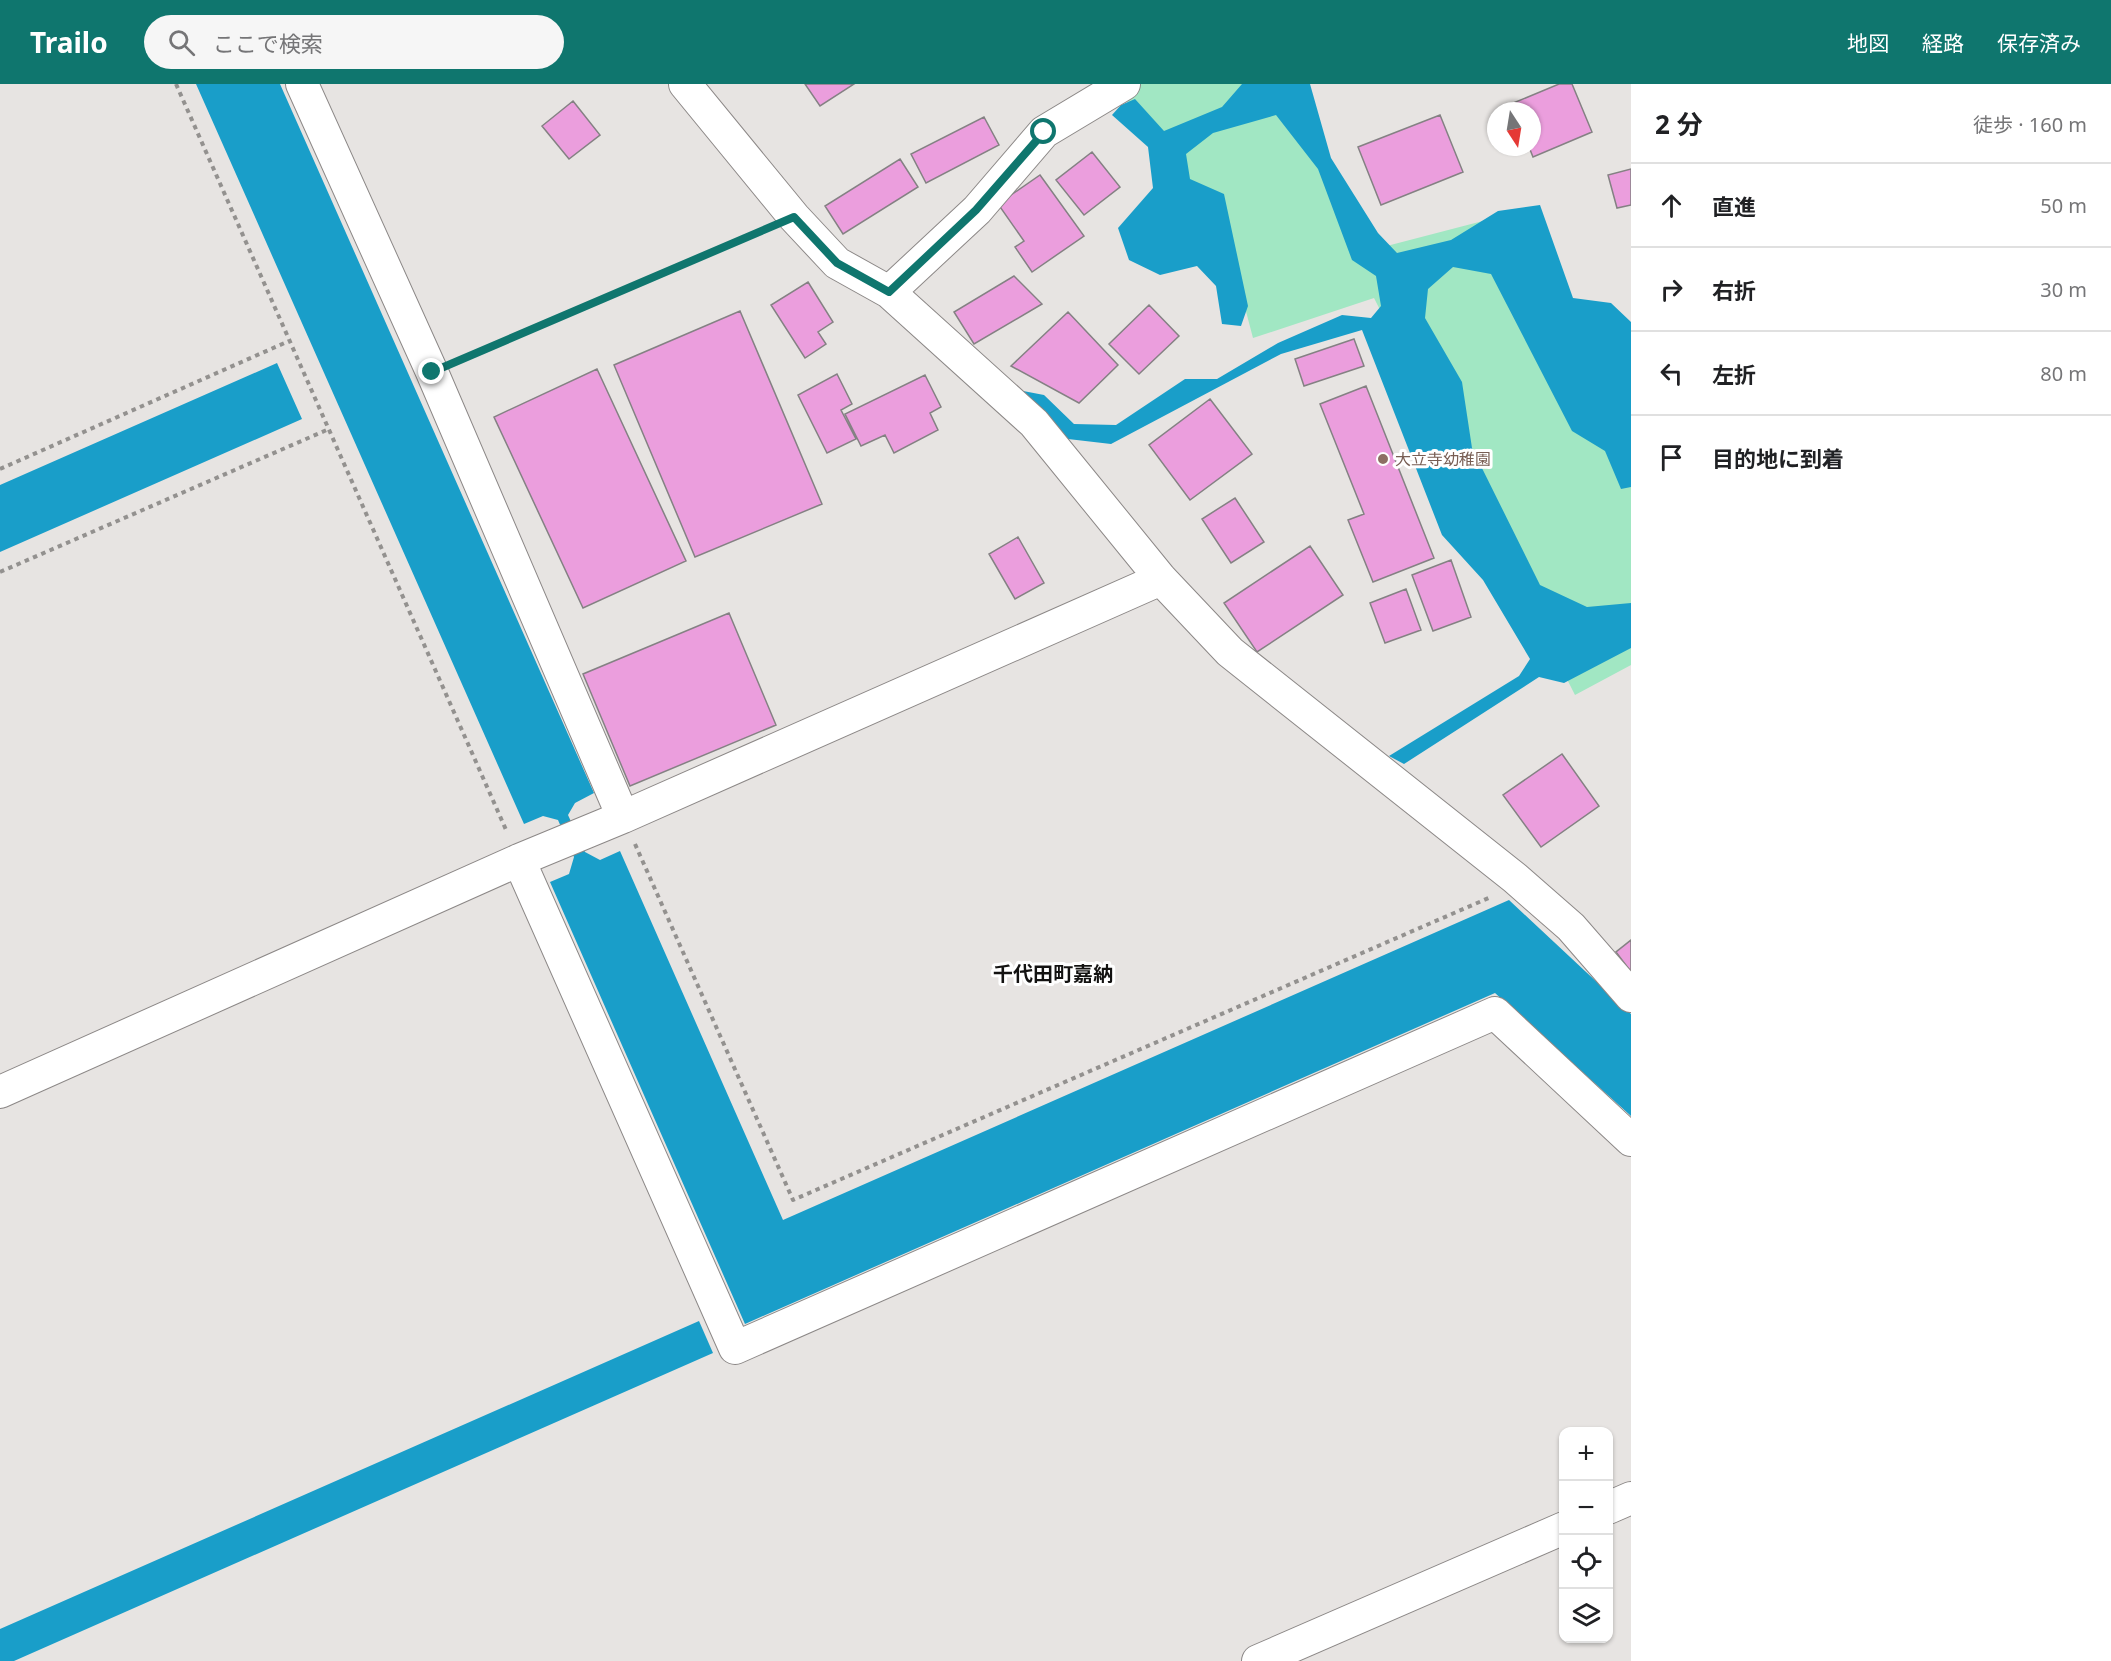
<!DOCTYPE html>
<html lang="ja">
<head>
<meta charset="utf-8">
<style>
  :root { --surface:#fff; --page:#f6f6f6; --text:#202124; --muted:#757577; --line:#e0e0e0; --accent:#0f766e }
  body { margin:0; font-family:"Noto Sans","Noto Sans JP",sans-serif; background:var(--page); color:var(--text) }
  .controls { position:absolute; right:18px; bottom:18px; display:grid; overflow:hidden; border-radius:12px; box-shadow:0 2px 4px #0004 }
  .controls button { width:54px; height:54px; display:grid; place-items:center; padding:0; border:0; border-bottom:2px solid var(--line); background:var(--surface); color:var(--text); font:30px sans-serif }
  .compass { position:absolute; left:1487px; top:18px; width:54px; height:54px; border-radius:50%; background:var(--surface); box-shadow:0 2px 4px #0004; rotate:168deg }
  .stop { position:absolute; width:18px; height:18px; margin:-14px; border:4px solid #0f766e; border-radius:50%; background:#fff }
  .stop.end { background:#0f766e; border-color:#fff; box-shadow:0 2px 6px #0008 }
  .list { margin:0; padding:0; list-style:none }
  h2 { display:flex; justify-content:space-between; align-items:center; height:78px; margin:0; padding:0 24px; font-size:26px }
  h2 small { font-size:20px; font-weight:400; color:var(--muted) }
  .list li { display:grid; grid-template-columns:39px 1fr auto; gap:18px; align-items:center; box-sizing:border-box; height:84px; padding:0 24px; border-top:2px solid var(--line) }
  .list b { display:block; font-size:22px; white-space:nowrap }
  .list em { font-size:20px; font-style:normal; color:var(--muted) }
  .icon { flex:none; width:33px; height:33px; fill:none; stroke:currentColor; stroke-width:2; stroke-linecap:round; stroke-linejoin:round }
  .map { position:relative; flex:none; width:1631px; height:1577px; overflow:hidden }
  header { display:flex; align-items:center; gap:36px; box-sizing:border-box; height:84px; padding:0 30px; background:var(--accent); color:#fff }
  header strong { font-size:28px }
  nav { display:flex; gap:33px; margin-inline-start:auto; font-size:21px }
  .search { width:420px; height:54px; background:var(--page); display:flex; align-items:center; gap:15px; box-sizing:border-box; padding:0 21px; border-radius:33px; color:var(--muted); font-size:22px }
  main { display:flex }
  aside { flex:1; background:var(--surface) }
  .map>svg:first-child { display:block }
  .green { fill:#a1e7c3 }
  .water { fill:#199ec9 }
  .building { fill:#eb9edd; stroke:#848183; stroke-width:1.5 }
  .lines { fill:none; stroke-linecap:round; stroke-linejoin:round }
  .minor-casing { stroke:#8c8887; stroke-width:34 }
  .path { stroke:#93918f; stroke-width:4; stroke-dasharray:4.5 4.5; stroke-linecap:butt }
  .minor { stroke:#fff; stroke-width:32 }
  .route { stroke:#0f766e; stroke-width:8 }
  .education-dot { fill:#8d6e63; stroke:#fff; stroke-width:2 }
  .labels { text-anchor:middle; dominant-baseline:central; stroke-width:6; stroke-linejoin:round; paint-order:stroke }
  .education-label { font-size:16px; fill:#785e54; stroke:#fff; text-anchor:start }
  .quarter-label { font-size:20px; font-weight:bold; fill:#131211; stroke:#fff }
</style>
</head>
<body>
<header>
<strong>Trailo</strong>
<div class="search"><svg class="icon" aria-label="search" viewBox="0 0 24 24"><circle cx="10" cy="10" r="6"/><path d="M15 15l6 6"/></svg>ここで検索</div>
<nav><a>地図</a><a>経路</a><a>保存済み</a></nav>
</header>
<main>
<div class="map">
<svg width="1631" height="1577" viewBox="0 0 1631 1577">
  <rect width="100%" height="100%" fill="#e7e4e2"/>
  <!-- green -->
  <path class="green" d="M1119 0H1292L1356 170 1537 123 1631 374V581L1575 611 1374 214 1253 254 1217 117 1171 107Z"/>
  <!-- water -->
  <path class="water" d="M196 0H280L594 709 575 719 568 731 585 768 600 776 620 767 783 1136 1509 816 1631 930V1032L1495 909 745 1240 550 798 569 790 574 773 558 736 543 732 524 740Z
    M1242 0H1310L1331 74 1378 149 1397 169 1451 156 1498 127 1540 121 1573 214 1611 219 1631 238V403L1621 405 1605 367 1572 347 1491 190 1453 183 1428 205 1425 234 1462 298 1472 364 1540 501 1587 523 1631 519V564L1564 599 1539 593 1404 680 1389 672 1519 592 1530 575 1483 496 1442 451 1362 246 1281 270 1111 360 1068 355 1018 306 1044 311 1074 340 1116 341 1185 295H1217L1278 259 1342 231 1371 234 1381 222 1376 192 1352 176 1318 85 1276 31 1213 49 1186 70 1190 95 1224 110 1248 222 1241 242 1222 240 1216 202 1197 182 1160 191 1129 176 1118 144 1153 104 1148 63 1112 31 1121 21 1135 15 1164 47 1222 23Z
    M277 279 302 335 0 468V401Z
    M699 1237 713 1269 14 1577H0V1545Z"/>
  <!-- building -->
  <path class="building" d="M805 0H854L820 22Z
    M1559 0H1572L1592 48 1533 73 1529 63H1532V27H1514L1511 20Z
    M573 17 600 51 569 75 542 42Z
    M1440 31 1463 88 1381 121 1358 63Z
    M984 33 999 61 926 99 911 70Z
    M1092 68 1120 103 1084 131 1056 96Z
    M900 75 918 103 843 150 825 122Z
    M1631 85V121L1617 124 1608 91Z
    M1040 91 1084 152 1032 188 1015 163 1024 157 998 120Z
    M1014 192 1042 220 974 260 954 228Z
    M808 198 833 238 818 248 826 260 805 274 771 221Z
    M1149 221 1179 252 1139 290 1109 260Z
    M740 227 822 420 695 473 614 281Z
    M1068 228 1118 281 1079 319 1011 282Z
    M1354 255 1364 282 1304 302 1295 275Z
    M597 285 686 477 583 524 494 333Z
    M837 290 852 320 841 326 856 355 827 369 798 311Z
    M925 291 941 323 930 329 938 346 894 369 885 351 861 362 845 330Z
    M1366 302 1434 474 1373 498 1348 436 1364 430 1320 320Z
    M1210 315 1252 370 1190 416 1149 361Z
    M1235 414 1264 458 1231 479 1202 435Z
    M1018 453 1044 499 1015 515 989 470Z
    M1310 462 1343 511 1257 568 1224 519Z
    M1451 476 1471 533 1433 547 1412 491Z
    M1406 505 1421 546 1385 559 1370 519Z
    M729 529 776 641 630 702 583 590Z
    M1562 670 1599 722 1541 763 1503 711Z
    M1631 856V888L1616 868Z"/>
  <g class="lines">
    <defs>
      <path id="minor" d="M302 0 432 288 623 733
        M685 0 794 133 837 179 889 208 1034 339 1161 495 1230 568 1515 794 1571 843 1631 912
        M889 208 977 126 1044 48 1124 0
        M519 776 735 1264 1495 929 1631 1056
        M0 1008 519 776 623 733 1161 495
        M1608 1424 1631 1414
        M1258 1577 1564 1444"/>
    </defs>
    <!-- minor casing -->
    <use href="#minor" class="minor-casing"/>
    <!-- path -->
    <path class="path" d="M176 0 507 748
      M461 276 765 145
      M0 385 289 257
      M0 488 329 345
      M635 760 793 1116 1491 813"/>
    <!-- minor -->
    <use href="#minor" class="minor"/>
  </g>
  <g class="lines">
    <!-- route -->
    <path class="route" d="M432 288 794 133 837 179 889 208 976 126 1044 48"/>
  </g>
  <!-- markers -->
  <circle class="education-dot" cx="1383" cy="375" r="6"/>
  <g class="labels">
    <!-- education labels -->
    <g class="education-label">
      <text x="1395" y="375">大立寺幼稚園</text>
    </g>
    <!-- quarter labels -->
    <g class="quarter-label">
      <text x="1053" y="889">千代田町嘉納</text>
    </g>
  </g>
</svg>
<div class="controls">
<button>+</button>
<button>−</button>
<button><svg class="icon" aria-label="locate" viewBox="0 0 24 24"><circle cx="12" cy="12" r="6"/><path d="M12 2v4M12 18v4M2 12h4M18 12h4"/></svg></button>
<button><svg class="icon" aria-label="layers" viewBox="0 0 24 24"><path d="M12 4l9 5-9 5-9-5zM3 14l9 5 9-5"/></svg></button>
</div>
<svg class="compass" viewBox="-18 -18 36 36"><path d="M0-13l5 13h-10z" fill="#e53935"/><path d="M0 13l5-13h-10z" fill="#757577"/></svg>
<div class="stop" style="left:1044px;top:48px"></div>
<div class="stop end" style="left:432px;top:288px"></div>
</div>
<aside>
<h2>2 分<small>徒歩 · 160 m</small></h2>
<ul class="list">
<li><svg class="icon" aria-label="ahead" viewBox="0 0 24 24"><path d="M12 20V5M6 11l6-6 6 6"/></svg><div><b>直進</b></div><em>50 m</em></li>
<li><svg class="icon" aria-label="right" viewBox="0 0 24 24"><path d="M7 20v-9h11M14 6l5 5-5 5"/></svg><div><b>右折</b></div><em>30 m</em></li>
<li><svg class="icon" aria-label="left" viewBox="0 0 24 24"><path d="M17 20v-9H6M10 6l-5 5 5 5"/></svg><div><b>左折</b></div><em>80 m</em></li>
<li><svg class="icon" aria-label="arrive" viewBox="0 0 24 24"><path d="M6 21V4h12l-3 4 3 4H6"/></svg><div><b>目的地に到着</b></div></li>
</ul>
</aside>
</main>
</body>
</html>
